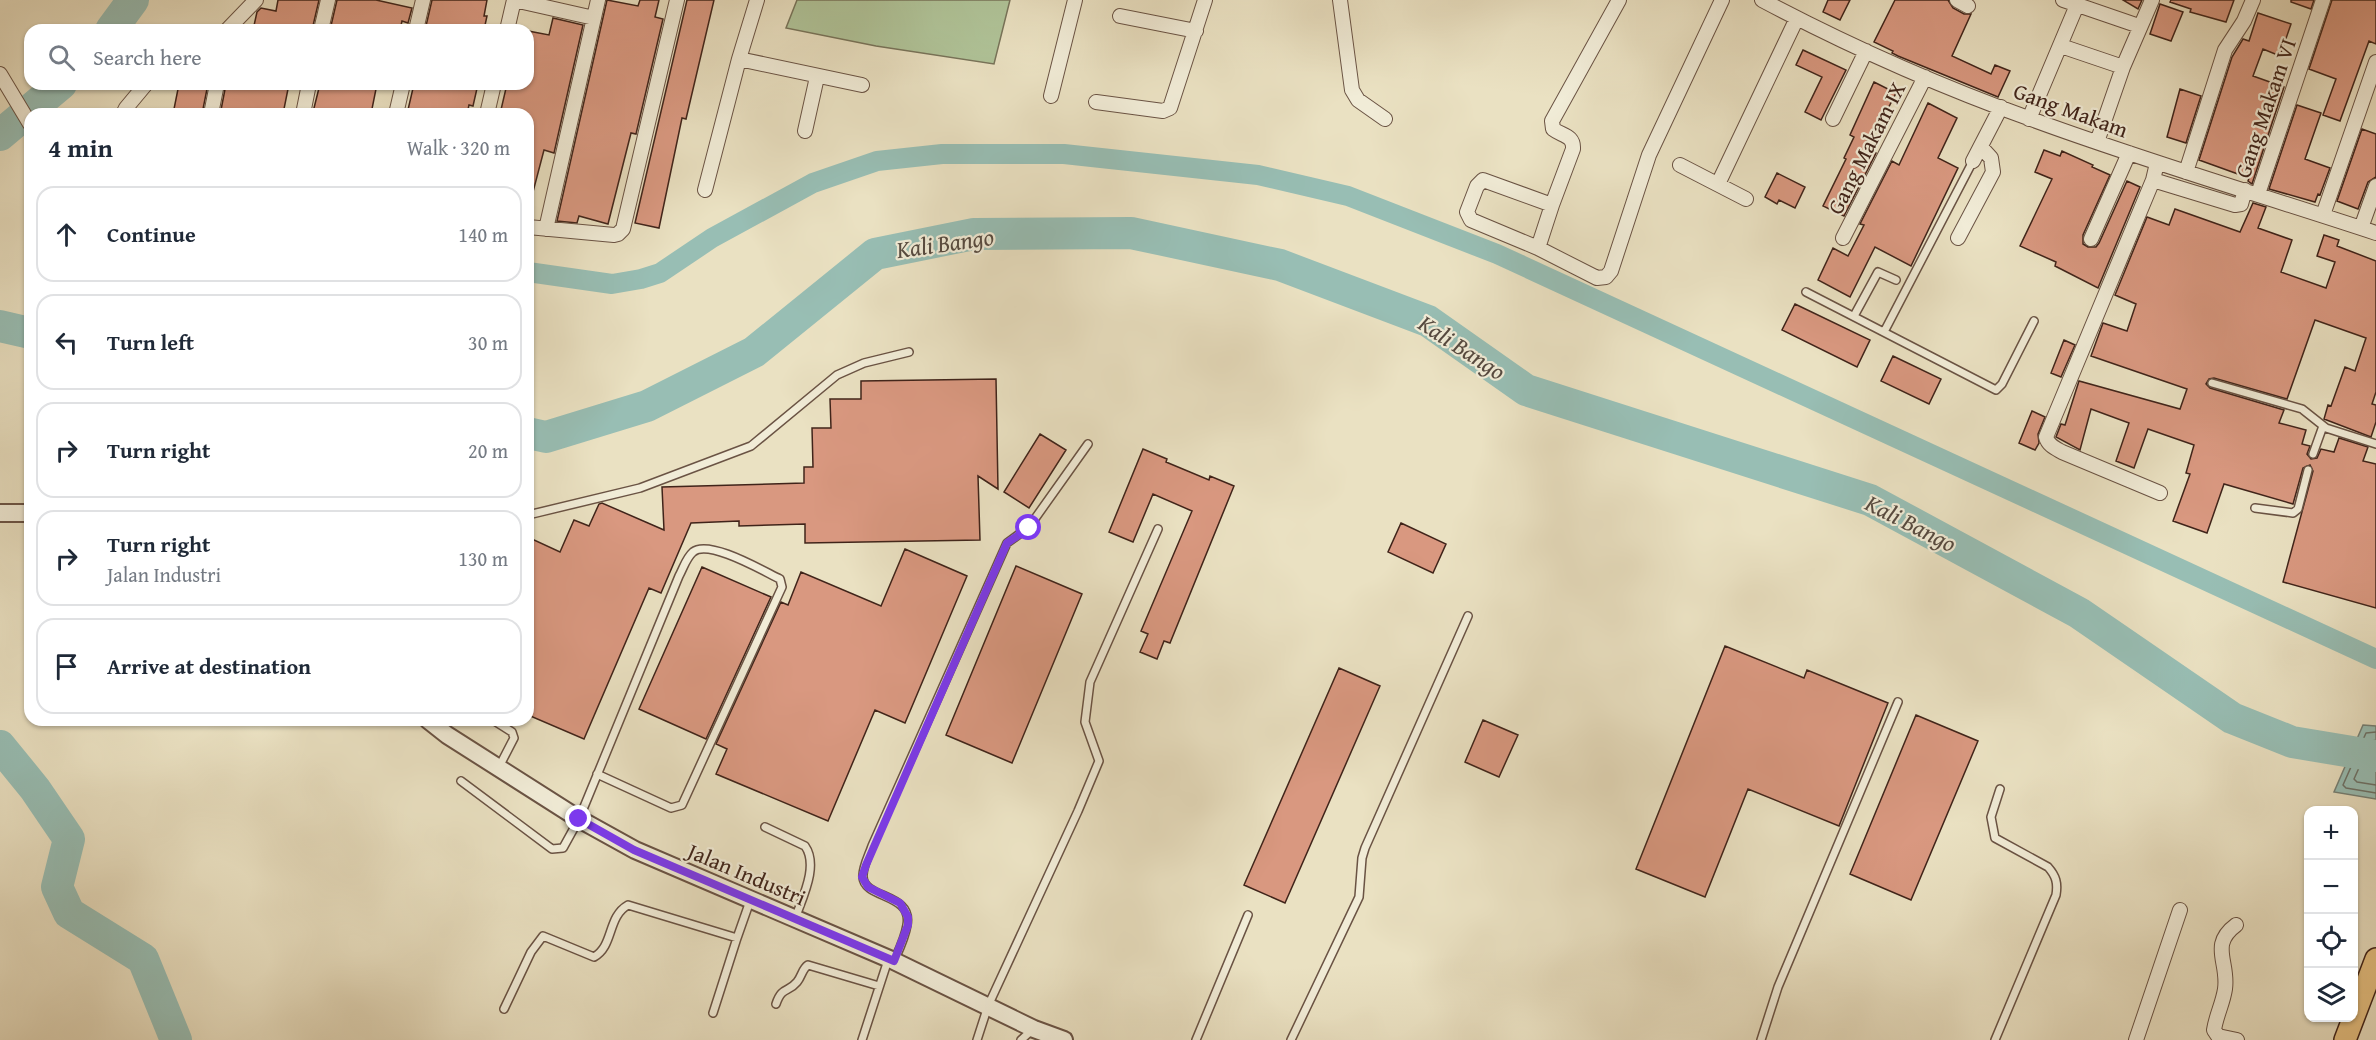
<!DOCTYPE html>
<html lang="en">
<head>
<meta charset="utf-8">
<style>
  :root { --surface:#fff; --page:#f6f6f7; --text:#1f2937; --muted:#747a83; --line:#e0e1e3 }
  body { margin:0; font-family:"Gentium Book Plus",serif; background:var(--page); color:var(--text) }
  .controls { position:absolute; right:18px; bottom:18px; display:grid; overflow:hidden; border-radius:12px; box-shadow:0 2px 4px #0004 }
  .controls button { width:54px; height:54px; display:grid; place-items:center; padding:0; border:0; border-bottom:2px solid var(--line); background:var(--surface); color:var(--text); font:30px sans-serif }
  .stop { position:absolute; width:18px; height:18px; margin:-14px; border:4px solid #7c3aed; border-radius:50%; background:#fff }
  .stop.end { background:#7c3aed; border-color:#fff; box-shadow:0 2px 6px #0008 }
  .list { margin:0; padding:0; list-style:none }
  h2 { display:flex; justify-content:space-between; align-items:center; height:78px; margin:0; padding:0 24px; font-size:26px }
  h2 small { font-size:20px; font-weight:400; color:var(--muted) }
  .list li { display:grid; grid-template-columns:39px 1fr auto; gap:18px; align-items:center; box-sizing:border-box; height:96px; margin:0 12px 12px; padding:0 12px; border:2px solid var(--line); border-radius:18px }
  .list b { display:block; font-size:22px; white-space:nowrap }
  .list p { margin:0; font-size:20px; white-space:nowrap; color:var(--muted) }
  .list em { font-size:20px; font-style:normal; color:var(--muted) }
  .icon { flex:none; width:33px; height:33px; fill:none; stroke:currentColor; stroke-width:2; stroke-linecap:round; stroke-linejoin:round }
  .map { position:relative; flex:none; width:2376px; height:1040px; overflow:hidden }
  .search { position:absolute; background:var(--surface); box-shadow:0 2px 4px #0004; left:24px; top:24px; width:510px; height:66px; display:flex; align-items:center; gap:15px; box-sizing:border-box; padding:0 21px; border-radius:18px; color:var(--muted); font-size:22px }
  .panel { position:absolute; background:var(--surface); box-shadow:0 2px 4px #0004; left:24px; top:108px; width:510px; height:618px; border-radius:18px }
  .map>svg:first-child { display:block }
  .green { fill:#b0c499; stroke:#78745a; stroke-width:1.5 }
  .water { fill:#98beb4; stroke:#758076; stroke-width:1.5 }
  .lines { fill:none; stroke-linecap:round; stroke-linejoin:round }
  .shore { stroke:#6c7167; stroke-width:1.5 }
  .canal { stroke:#98beb4; stroke-width:20 }
  .river { stroke:#98beb4; stroke-width:32 }
  .building { fill:#d99880; stroke:#40241a; stroke-width:1.5 }
  .service-casing { stroke:#6a5344; stroke-width:10 }
  .minor-casing { stroke:#6a5344; stroke-width:16 }
  .tertiary-casing { stroke:#6a5344; stroke-width:20 }
  .primary-casing { stroke:#40241a; stroke-width:24 }
  .service { stroke:#f1ecd7; stroke-width:7 }
  .minor { stroke:#f1ecd7; stroke-width:14 }
  .tertiary { stroke:#f1ecd7; stroke-width:16 }
  .primary { stroke:#e5c081; stroke-width:21 }
  .route { stroke:#7c3aed; stroke-width:8 }
  .labels { text-anchor:middle; dominant-baseline:central; stroke-width:4.5; stroke-linejoin:round; paint-order:stroke }
  .street-label { font-size:22px; fill:#40241a; stroke:#f1ecd7 }
  .water-label { font-size:24px; font-style:italic; fill:#564a40; stroke:#f1ecd7 }
</style>
</head>
<body>
<div class="map">
<svg width="2376" height="1040" viewBox="0 0 2376 1040">
  <rect width="100%" height="100%" fill="#eae1c2"/>
  <filter id="stains"><feTurbulence type="fractalNoise" baseFrequency=".00333" numOctaves="4"/><feColorMatrix values="0 0 0 0 .2 0 0 0 0 .09 0 0 0 0 .02 0 0 0 .5 -.17"/></filter>
  <radialGradient id="worn" r=".72"><stop offset=".6" stop-color="#630" stop-opacity="0"/><stop offset="1" stop-color="#630" stop-opacity=".3"/></radialGradient>
  <!-- green -->
  <path class="green" d="M797 0H1010L994 64 876 46 786 28Z"/>
  <!-- water -->
  <path class="water" d="M2363 725 2376 726V799L2334 792Z"/>
  <g class="lines">
    <!-- shore -->
    <path class="shore" d="M2376 732 2366 733 2343 785 2346 788 2376 793
      M2376 740 2371 741 2354 779 2357 782 2376 785"/>
    <!-- canal -->
    <path class="canal" d="M528 272 612 284 641 279 660 273 712 238 813 183 877 161 942 154H1064L1258 175 1348 196 1497 254 2376 659"/>
    <!-- river -->
    <path class="river" d="M111 30 133 0
      M0 135 61 84
      M0 326 30 333
      M528 433 546 437 647 406 754 352 875 254 974 234 1131 233 1280 265 1428 321 1526 390 1870 500 2079 613 2232 718 2292 742 2376 756
      M0 746 35 789 69 839 57 887 69 913 143 959 176 1040"/>
  </g>
  <!-- building -->
  <path class="building" d="M278 0H319L312 30H253L257 12 261 8 276 11Z
    M337 0H376L412 8 408 23 402 21 400 30H330Z
    M432 0H487L484 16H487L484 30H428L429 27 426 26Z
    M607 0 638 6 640 0H659L655 17 663 19 636 134 631 133 608 224 579 216 577 223 557 221Z
    M687 0H714L686 119 682 118 659 228 635 223Z
    M1828 0H1850L1840 20 1823 12Z
    M1895 0H1948L1953 8 1964 14H1971L1952 56 1991 74 1995 65 2010 71 1998 97 1898 56 1892 53 1893 51 1874 42Z
    M2123 0H2142L2138 9Z
    M2171 0H2234L2226 22 2190 12 2191 9 2170 2Z
    M2291 0H2314L2311 9 2291 2Z
    M2332 0H2376V44L2369 41 2340 121 2323 115 2336 79 2309 69Z
    M2160 4 2183 12 2171 41 2150 34Z
    M2258 13 2291 24 2280 56 2263 49 2253 76 2284 87 2252 184 2248 181 2249 178 2199 160 2232 57 2243 39 2249 41Z
    M553 18 583 25 554 153 544 150 533 192 528 191V114H500L507 84H528V31L549 35Z
    M1803 50 1846 70 1821 120 1805 112 1822 77 1796 65Z
    M1874 82 1896 93 1880 124 1877 122 1864 147 1876 153 1844 216 1823 206 1846 159 1844 158 1854 137 1850 135Z
    M179 84H208L202 114H173Z
    M226 84H289L283 114H239L221 110Z
    M320 84H377L371 114H323L313 112Z
    M414 84H478L473 106 469 105 467 114H407Z
    M2180 89 2201 96 2186 143 2167 137Z
    M1928 103 1957 118 1938 158 1958 168 1911 266 1875 247 1850 297 1818 280 1833 248 1848 256 1864 225 1860 224 1892 161 1899 165Z
    M2297 105 2321 113 2305 159 2330 168 2320 195 2318 194 2315 202 2269 189Z
    M2362 129 2376 134V177L2368 182 2358 209 2337 201Z
    M2044 150 2060 156 2062 151 2093 165 2092 167 2110 175 2083 235V244L2088 247H2096L2099 243 2127 181 2140 187 2098 288 2055 266 2056 262 2020 246 2052 179 2035 172Z
    M1777 173 1805 187 1795 208 1779 200 1777 204 1765 197Z
    M2253 203 2266 207 2258 228 2292 240 2281 272 2326 288 2335 262 2317 256 2324 235 2339 240 2337 246 2376 261V392L2372 404 2376 405V422L2371 437 2324 419 2328 405 2331 406 2345 367 2355 371 2366 338 2315 320 2287 399 2214 378 2209 379 2206 384 2210 388 2284 410 2279 423 2306 430 2302 444 2310 446 2307 454 2311 459 2317 458 2321 449 2334 452 2339 438 2368 447 2363 461 2376 464V608L2283 582 2313 471 2310 465 2303 468 2293 504 2224 484 2207 533 2173 521 2190 474 2186 473 2194 445 2148 429 2134 468 2116 461 2129 423 2091 409 2080 450 2056 437 2061 424 2065 425 2079 381 2180 409 2187 389 2091 356 2103 323 2127 331 2136 304 2115 295 2147 217 2169 225 2175 209 2240 232Z
    M1795 304 1870 340 1857 367 1782 330Z
    M2064 340 2075 345 2061 377 2051 373Z
    M1893 356 1941 379 1929 404 1881 381Z
    M996 379 998 489 978 476 980 540 805 543V524L739 526V521L691 523 661 593 649 588 584 739 528 715V549L532 539 560 552 574 520 589 526 599 504 602 503 664 530 662 487 804 483V467H813L812 428H831L830 399H861V381Z
    M2032 411 2045 417 2038 434 2039 443 2035 450 2019 443Z
    M1040 434 1066 450 1029 508 1004 492Z
    M1143 449 1167 459 1166 462 1209 480 1210 476 1234 486 1170 643 1164 641 1157 659 1140 652 1148 634 1141 631 1192 511 1153 494 1133 542 1109 532Z
    M1401 523 1446 544 1433 573 1388 552Z
    M905 549 967 576 905 723 875 710 828 821 716 774 727 749 716 744 781 602 788 605 801 572 881 606Z
    M1016 566 1082 594 1012 763 946 735Z
    M702 567 771 597 706 739 639 709Z
    M1725 646 1804 678 1807 670 1888 703 1839 826 1748 789 1705 897 1636 869Z
    M1339 668 1380 686 1285 903 1244 885Z
    M1916 715 1978 741 1911 900 1850 874Z
    M1483 720 1518 735 1499 777 1465 762Z"/>
  <g class="lines">
    <defs>
      <path id="service" d="M1806 292 1996 390 2002 384 2034 321
        M1854 316 1878 272 1896 280
        M1884 332 1973 161
        M2212 383 2302 409 2326 428 2376 444
        M2313 454 2323 426
        M2255 508 2293 513 2298 509 2308 470
        M528 515 640 488 751 446 837 375 864 363 909 352
        M493 720 512 732 514 738 499 767
        M461 781 552 849 563 848 579 819 679 576C683 569 686 558 693 552 709 539 763 571 780 579L782 587 682 805 671 808 597 774
        M765 827 805 846C819 866 802 898 795 919
        M894 961C899 950 905 938 907 925 913 893 864 899 863 877 862 868 869 855 872 846L1007 543 1029 527 1088 444
        M776 1004C782 986 788 993 797 982 802 976 802 969 808 965L879 986
        M504 1009 531 952 543 936 594 957C614 946 607 917 628 905L737 938 750 901
        M713 1013 737 938
        M862 1040 888 960
        M977 1040 988 1006 1078 811 1099 761 1085 722 1090 682 1158 529
        M1021 1040 1032 1030
        M1196 1040 1248 915
        M1291 1040 1359 897 1362 858 1365 848 1468 616
        M1761 1040 1778 987 1898 702
        M1995 1040 2056 895C2058 883 2056 876 2048 867L1995 838 1991 817 2000 789"/>
      <path id="minor" d="M514 0 594 18
        M1340 0 1352 90 1358 100 1385 119
        M1762 0C1849 46 1939 86 2031 119 2145 161 2261 195 2376 233
        M1957 0 1968 6
        M2063 0 2139 26
        M1120 16 1196 31
        M227 30 256 0
        M321 30 328 0
        M416 30 423 0
        M507 30 514 0
        M2061 46 2123 67
        M739 59 862 85
        M0 74 30 124
        M1051 96 1075 0
        M1096 102 1163 111 1170 108 1205 0
        M123 114 126 108 146 84
        M211 114 217 84
        M303 114 309 84
        M396 114 403 84
        M487 114 494 84
        M1833 119 1866 51
        M2029 119 2077 5
        M805 131 817 77
        M2097 142 2123 67 2152 0
        M1973 161 2001 107
        M2157 163 2153 180 2046 437C2048 445 2055 448 2062 452L2160 493
        M1680 165 1746 199
        M2186 172 2225 50 2244 21 2253 0
        M2153 180 2235 205 2241 204 2245 190
        M1718 184 1797 18
        M705 190 739 59 757 0
        M2258 194 2323 0
        M1552 205 1538 248 1597 278 1606 277 1611 271 1649 155 1722 0
        M2323 215 2376 62
        M528 227 614 235 618 234 623 229 677 0
        M2361 228 2376 186
        M546 229 598 0
        M1843 238 1925 77
        M1958 238 1993 172 1991 158 1981 147
        M2091 239 2129 153
        M1538 248 1471 220 1467 212 1477 186 1483 180 1552 205 1573 149C1574 135 1562 136 1553 129L1552 121 1619 0
        M2236 925C2209 945 2229 962 2225 989 2223 1003 2216 1016 2214 1030L2218 1036 2237 1040
        M2136 1040 2180 910"/>
      <path id="tertiary" d="M0 513H30
        M428 720 447 735 579 819 635 850 894 961 1034 1029 1064 1040"/>
      <path id="primary" d="M2345 1040 2376 959"/>
    </defs>
    <!-- service casing -->
    <use href="#service" class="service-casing"/>
    <!-- minor casing -->
    <use href="#minor" class="minor-casing"/>
    <!-- tertiary casing -->
    <use href="#tertiary" class="tertiary-casing"/>
    <!-- primary casing -->
    <use href="#primary" class="primary-casing"/>
    <!-- service -->
    <use href="#service" class="service"/>
    <!-- minor -->
    <use href="#minor" class="minor"/>
    <!-- tertiary -->
    <use href="#tertiary" class="tertiary"/>
    <!-- primary -->
    <use href="#primary" class="primary"/>
  </g>
  <g class="lines">
    <!-- route -->
    <path class="route" d="M579 819 634 850 894 961 908 925V917L900 903 868 887 862 877 866 865 1007 543 1029 528"/>
  </g>
  <g class="labels">
    <!-- street labels -->
    <g class="street-label">
      <text transform="translate(2265 108) rotate(-71)">Gang Makam VI</text>
      <text transform="translate(2071 110) rotate(20)">Gang Makam</text>
      <text transform="translate(1866 148) rotate(-63)">Gang Makam IX</text>
      <text transform="translate(747 874) rotate(23)">Jalan Industri</text>
    </g>
    <!-- water labels -->
    <g class="water-label">
      <text transform="translate(945 243) rotate(-8)">Kali Bango</text>
      <text transform="translate(1462 347) rotate(33)">Kali Bango</text>
      <text transform="translate(1911 523) rotate(27)">Kali Bango</text>
    </g>
  </g>
  <rect width="100%" height="100%" filter="url(#stains)"/>
  <rect width="100%" height="100%" fill="url(#worn)"/>
</svg>
<div class="controls">
<button>+</button>
<button>−</button>
<button><svg class="icon" aria-label="locate" viewBox="0 0 24 24"><circle cx="12" cy="12" r="6"/><path d="M12 2v4M12 18v4M2 12h4M18 12h4"/></svg></button>
<button><svg class="icon" aria-label="layers" viewBox="0 0 24 24"><path d="M12 4l9 5-9 5-9-5zM3 14l9 5 9-5"/></svg></button>
</div>
<div class="stop" style="left:1029px;top:528px"></div>
<div class="stop end" style="left:579px;top:819px"></div>
<div class="search"><svg class="icon" aria-label="search" viewBox="0 0 24 24"><circle cx="10" cy="10" r="6"/><path d="M15 15l6 6"/></svg>Search here</div>
<section class="panel">
<h2>4 min<small>Walk · 320 m</small></h2>
<ul class="list">
<li><svg class="icon" aria-label="ahead" viewBox="0 0 24 24"><path d="M12 20V5M6 11l6-6 6 6"/></svg><div><b>Continue</b></div><em>140 m</em></li>
<li><svg class="icon" aria-label="left" viewBox="0 0 24 24"><path d="M17 20v-9H6M10 6l-5 5 5 5"/></svg><div><b>Turn left</b></div><em>30 m</em></li>
<li><svg class="icon" aria-label="right" viewBox="0 0 24 24"><path d="M7 20v-9h11M14 6l5 5-5 5"/></svg><div><b>Turn right</b></div><em>20 m</em></li>
<li><svg class="icon" aria-label="right" viewBox="0 0 24 24"><path d="M7 20v-9h11M14 6l5 5-5 5"/></svg><div><b>Turn right</b><p>Jalan Industri</p></div><em>130 m</em></li>
<li><svg class="icon" aria-label="arrive" viewBox="0 0 24 24"><path d="M6 21V4h12l-3 4 3 4H6"/></svg><div><b>Arrive at destination</b></div></li>
</ul>
</section>
</div>
</body>
</html>
